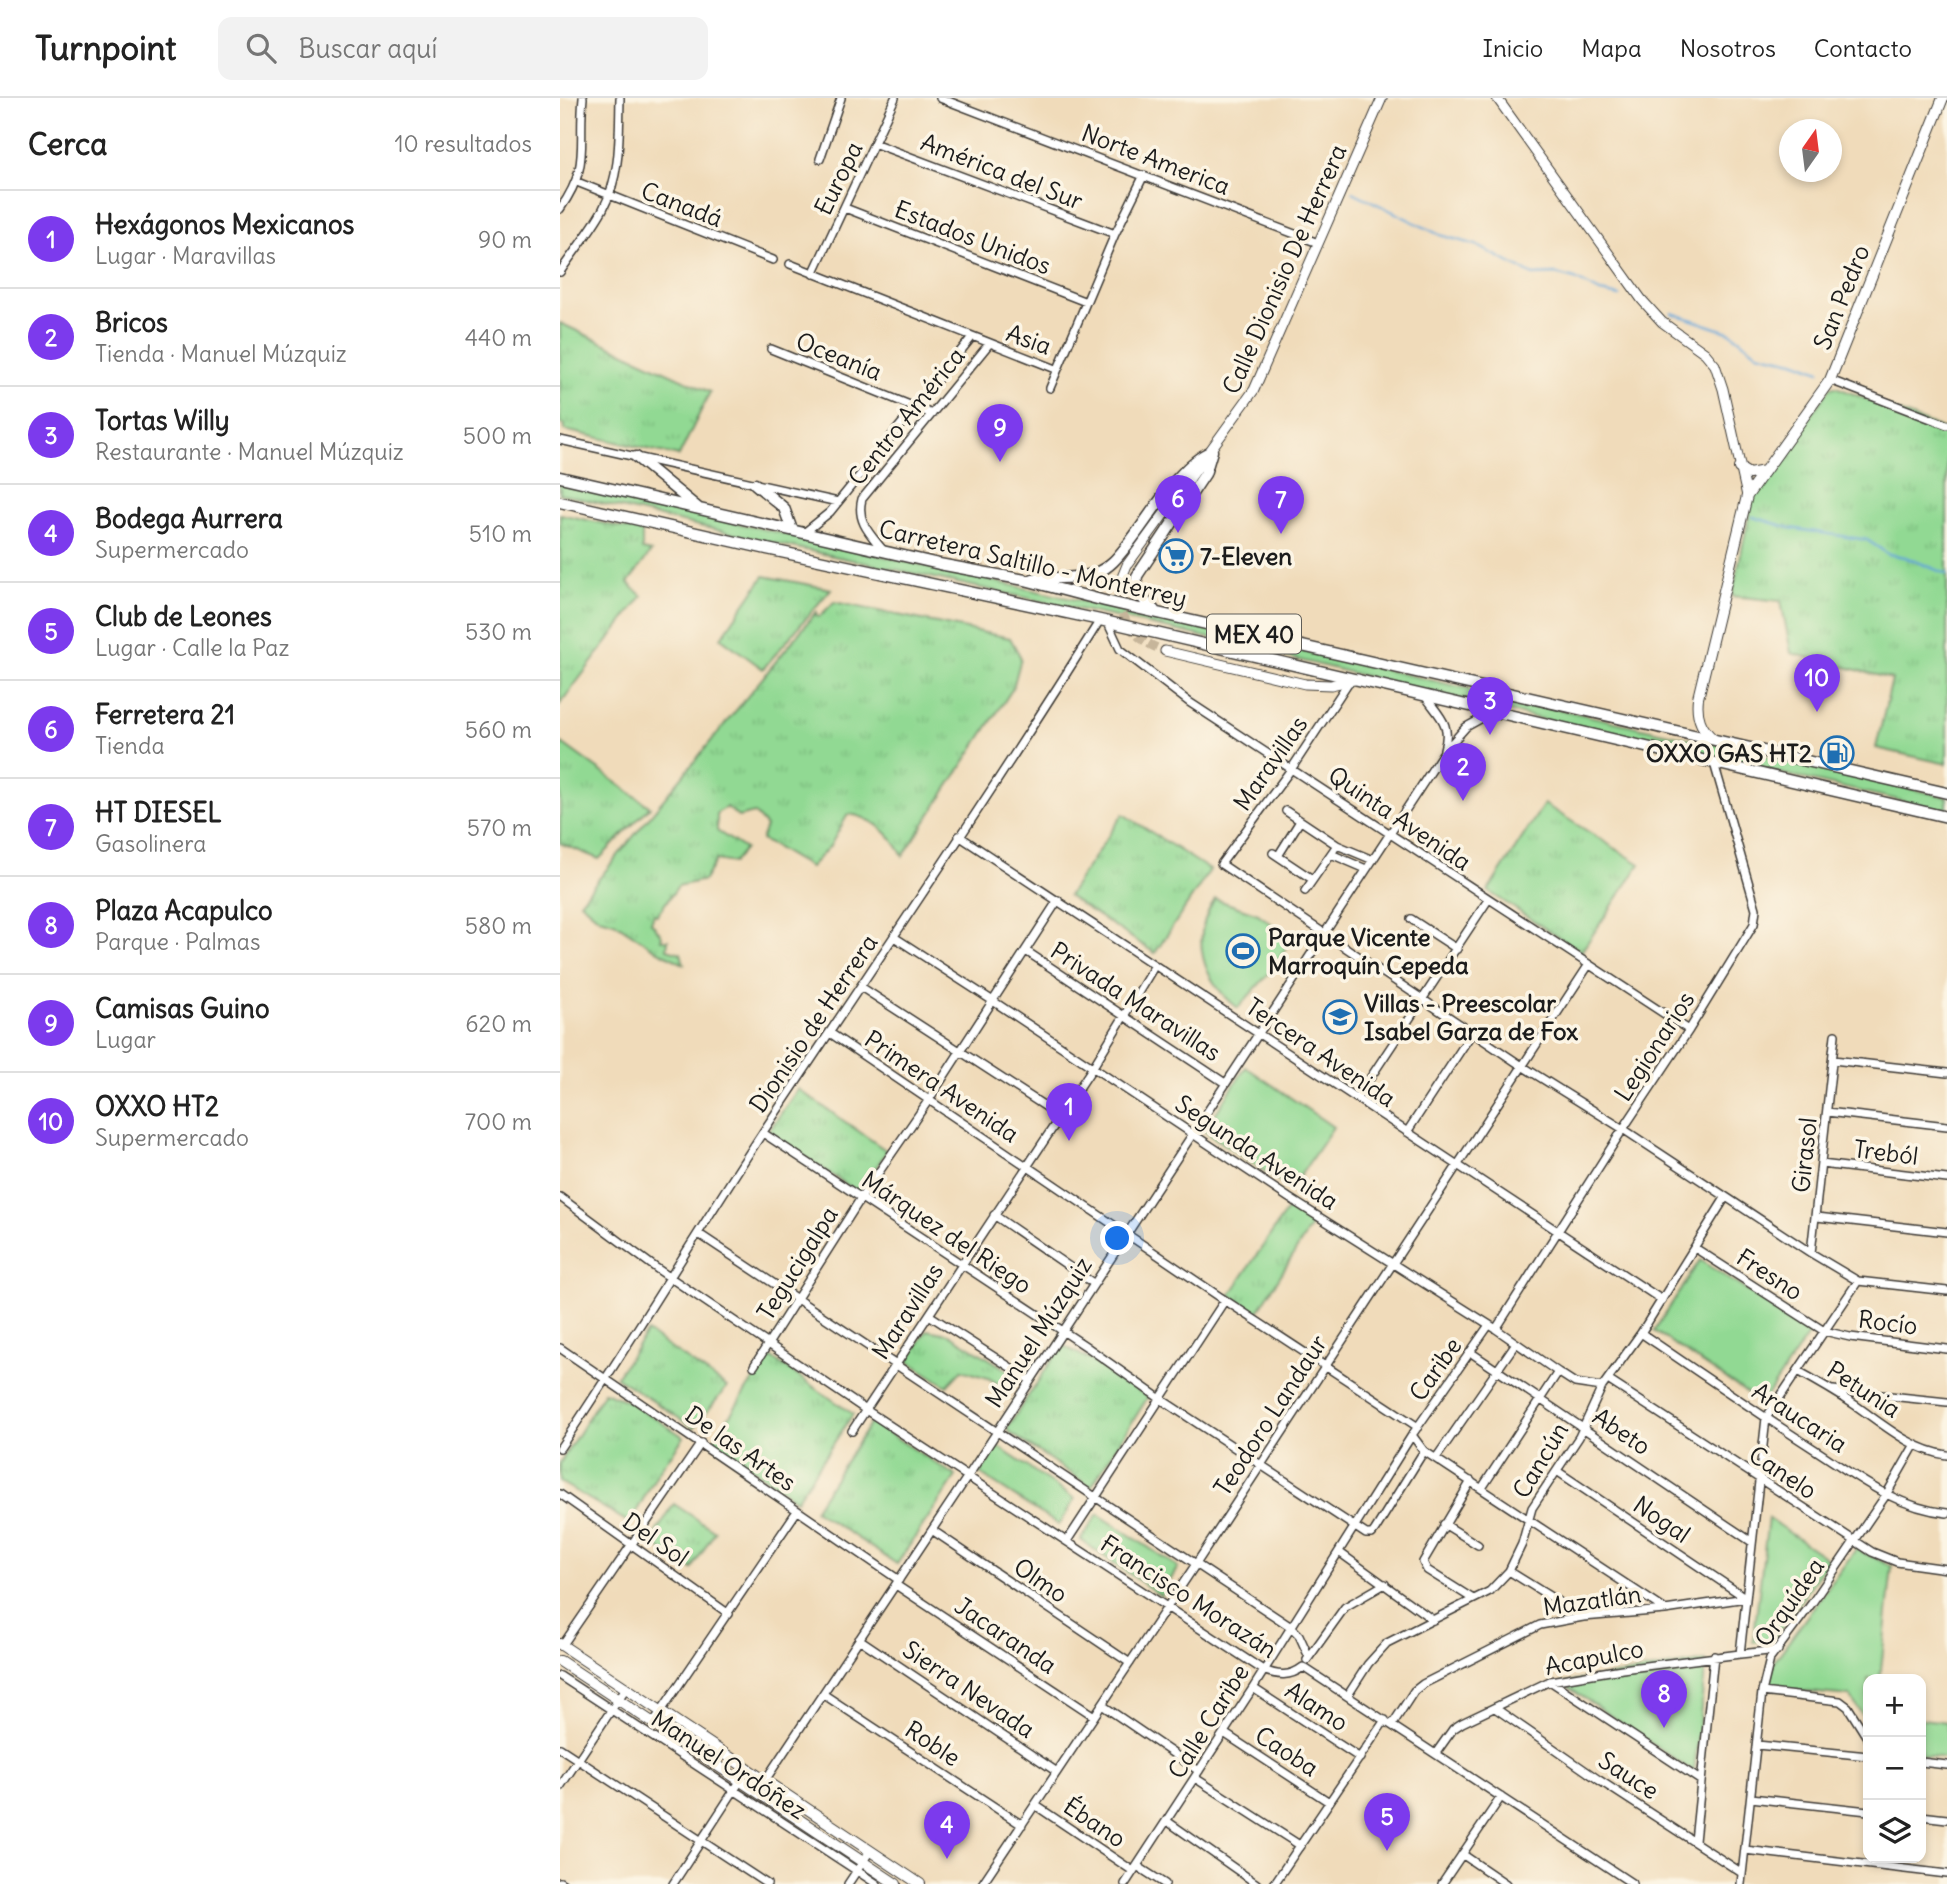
<!DOCTYPE html>
<html lang="es">
<head>
<meta charset="utf-8">
<style>
  :root { --surface:#fff; --page:#f2f2f2; --text:#222; --muted:#767676; --line:#e0e0e0; --accent:#7c3aed }
  body { margin:0; font-family:Delius,sans-serif; background:var(--page); color:var(--text) }
  .controls { position:absolute; right:21px; bottom:21px; display:grid; overflow:hidden; border-radius:14px; box-shadow:0 4px 10px #0003 }
  .controls button { width:63px; height:63px; display:grid; place-items:center; padding:0; border:0; border-bottom:2px solid var(--line); background:var(--surface); color:var(--text); font:35px sans-serif }
  .compass { position:absolute; left:1219px; top:21px; width:63px; height:63px; border-radius:50%; background:var(--surface); box-shadow:0 4px 10px #0003; rotate:14deg }
  .you { position:absolute; left:558px; top:1141px; width:24px; height:24px; margin:-18px; border:5px solid #fff; border-radius:50%; background:#1a73e8; box-shadow:0 0 0 10px #1a73e833 }
  .badge { display:grid; place-items:center; width:46px; height:46px; border-radius:50%; background:var(--accent); color:#fff; font-size:23px; font-weight:700 }
  .pin { position:absolute; translate:-50% -58px; filter:drop-shadow(0 2px 4px #0008) }
  .pin::after { content:''; position:absolute; top:37px; width:24px; height:21px; background:inherit; clip-path:polygon(0 0,100% 0,50% 100%) }
  .list { margin:0; padding:0; list-style:none }
  h2 { display:flex; justify-content:space-between; align-items:center; height:91px; margin:0; padding:0 28px; font-size:30px }
  h2 small { font-size:23px; font-weight:400; color:var(--muted) }
  .list li { display:grid; grid-template-columns:46px 1fr auto; gap:21px; align-items:center; box-sizing:border-box; height:98px; padding:0 28px; border-top:2px solid var(--line) }
  .list b { display:block; font-size:26px; white-space:nowrap }
  .list p { margin:0; font-size:23px; white-space:nowrap; color:var(--muted) }
  .list em { font-size:23px; font-style:normal; color:var(--muted) }
  .icon { flex:none; width:38px; height:38px; fill:none; stroke:currentColor; stroke-width:2; stroke-linecap:round; stroke-linejoin:round }
  .map { position:relative; flex:none; width:1387px; height:1786px; overflow:hidden }
  header { display:flex; align-items:center; gap:42px; box-sizing:border-box; height:98px; padding:0 35px; background:var(--surface); border-bottom:2px solid var(--line) }
  header strong { font-size:33px }
  nav { display:flex; gap:38px; margin-inline-start:auto; font-size:24px }
  .search { width:490px; height:63px; background:var(--page); display:flex; align-items:center; gap:18px; box-sizing:border-box; padding:0 24px; border-radius:14px; color:var(--muted); font-size:26px }
  main { display:flex }
  aside { flex:1; background:var(--surface) }
  .map>svg:first-child { display:block }
  .grass { fill:url(#grass-tufts); stroke:#567a58; stroke-width:2 }
  .park { fill:#91d993; stroke:#567a58; stroke-width:2 }
  .lines { fill:none; stroke-linecap:round; stroke-linejoin:round }
  .stream { stroke:#62a4d6; stroke-width:2.5 }
  .tertiary-tunnel { stroke:#c6b59a; stroke-width:9; stroke-dasharray:9 4.5; stroke-linecap:butt }
  .minor-casing { stroke:#3c3934; stroke-width:10 }
  .tertiary-casing { stroke:#3c3934; stroke-width:11 }
  .secondary-casing { stroke:#3c3934; stroke-width:12 }
  .primary-casing { stroke:#3c3934; stroke-width:13 }
  .minor { stroke:#fff; stroke-width:7 }
  .tertiary { stroke:#fff; stroke-width:9 }
  .secondary { stroke:#fff; stroke-width:10 }
  .primary { stroke:#fff; stroke-width:10 }
  .labels { text-anchor:middle; dominant-baseline:central; stroke-width:7; stroke-linejoin:round; paint-order:stroke }
  .shield { fill:#fcf5e5; stroke:#5f5d58; stroke-width:2 }
  .shield-label { font-size:23px; font-weight:bold; fill:#1c1c1c }
  .street-label { font-size:24px; fill:#1c1c1c; stroke:#fcf5e5 }
  .poi-label { font-size:24px; font-weight:bold; fill:#1c1c1c; stroke:#fcf5e5; text-anchor:start }
</style>
</head>
<body>
<header>
<strong>Turnpoint</strong>
<div class="search"><svg class="icon" aria-label="search" viewBox="0 0 24 24"><circle cx="10" cy="10" r="6"/><path d="M15 15l6 6"/></svg>Buscar aquí</div>
<nav><a>Inicio</a><a>Mapa</a><a>Nosotros</a><a>Contacto</a></nav>
</header>
<main>
<aside>
<h2>Cerca<small>10 resultados</small></h2>
<ul class="list">
<li><span class="badge">1</span><div><b>Hexágonos Mexicanos</b><p>Lugar · Maravillas</p></div><em>90 m</em></li>
<li><span class="badge">2</span><div><b>Bricos</b><p>Tienda · Manuel Múzquiz</p></div><em>440 m</em></li>
<li><span class="badge">3</span><div><b>Tortas Willy</b><p>Restaurante · Manuel Múzquiz</p></div><em>500 m</em></li>
<li><span class="badge">4</span><div><b>Bodega Aurrera</b><p>Supermercado</p></div><em>510 m</em></li>
<li><span class="badge">5</span><div><b>Club de Leones</b><p>Lugar · Calle la Paz</p></div><em>530 m</em></li>
<li><span class="badge">6</span><div><b>Ferretera 21</b><p>Tienda</p></div><em>560 m</em></li>
<li><span class="badge">7</span><div><b>HT DIESEL</b><p>Gasolinera</p></div><em>570 m</em></li>
<li><span class="badge">8</span><div><b>Plaza Acapulco</b><p>Parque · Palmas</p></div><em>580 m</em></li>
<li><span class="badge">9</span><div><b>Camisas Guino</b><p>Lugar</p></div><em>620 m</em></li>
<li><span class="badge">10</span><div><b>OXXO HT2</b><p>Supermercado</p></div><em>700 m</em></li>
</ul>
</aside>
<div class="map">
<svg width="1387" height="1786" viewBox="0 0 1387 1786">
  <defs>
    <pattern id="grass-tufts" width="24" height="20" patternUnits="userSpaceOnUse" patternTransform="scale(1.75)"><rect width="24" height="20" fill="#91d993"/><path d="M3 7l-1-3M5 7V3M7 7l1-3M15 17l-1-3M17 17v-4M19 17l1-3" fill="none" stroke="#7cba7e"/></pattern>
  </defs>
  <rect width="100%" height="100%" fill="#fcf5e5"/>
  <filter id="ink" filterUnits="userSpaceOnUse"><feTurbulence type="fractalNoise" baseFrequency=".0143" numOctaves="2"/><feDisplacementMap in="SourceGraphic" scale="14" xChannelSelector="R" yChannelSelector="G"/><feConvolveMatrix kernelMatrix="1 2 1 2 8 2 1 2 1" color-interpolation-filters="sRGB"/></filter>
  <filter id="wash" filterUnits="userSpaceOnUse"><feTurbulence type="fractalNoise" baseFrequency=".00686" numOctaves="4" result="noise"/><feDisplacementMap in="SourceGraphic" scale="28" xChannelSelector="R" yChannelSelector="G"/><feGaussianBlur stdDeviation="1.57" result="paint"/><feColorMatrix in="noise" values="0 0 0 0 0 0 0 0 0 0 0 0 0 0 0 0 0 1.4 0 .05"/><feComposite in="paint" operator="in"/></filter>
  <g filter="url(#wash)">
    <rect width="100%" height="100%" fill="#f0dbba"/>
    <!-- grass -->
    <path class="grass" d="M0 225 150 294 119 358 4 332 5 327 0 326Z
      M1271 289H1276L1387 333V666L1316 650 1332 581 1231 555 1221 503 1172 498 1194 395Z
      M0 416 82 434V452L91 454 68 485 82 498 0 606Z
      M204 478 271 491 203 571 161 540Z
      M274 504 450 540 461 560 453 590 343 758C331 736 313 719 288 716L270 748 250 769C233 761 218 749 201 742L206 728 194 715 178 719 167 709 157 715V733L185 751 173 765 156 762 144 782 118 788 97 817 94 816 91 824 102 838 101 842H108L107 851 121 855 124 866 96 852 54 824 39 820 20 804 257 513 256 517 259 519Z
      M2 645 90 709 39 761 0 745V649Z
      M984 706 1080 766 1021 854 928 793Z
      M563 716 650 772 595 855 508 798Z
      M238 991 327 1053 299 1095 208 1034Z
      M729 1109 753 1125 697 1215 670 1197Z
      M367 1232 389 1236 452 1275 439 1286 428 1280 402 1272 387 1288 348 1263Z
      M87 1234 167 1289 134 1330 56 1279Z
      M502 1247 544 1269 588 1299 531 1389 449 1334 447 1330Z
      M209 1258 293 1316 236 1402 153 1343Z
      M44 1294 70 1304 124 1339 97 1376 70 1425 0 1384V1365Z
      M311 1324 396 1378 337 1466 254 1412Z
      M114 1406 155 1433 132 1471 90 1444Z"/>
    <!-- park -->
    <path class="park" d="M0 385 1387 699V713L985 622 624 534 218 446 0 396Z
      M655 801 698 816 723 834 726 850 713 871 678 910C642 882 629 841 655 801Z
      M686 969 773 1029 731 1091 644 1033Z
      M1140 1162 1250 1234 1202 1305 1094 1233Z
      M437 1348 515 1401 499 1427 420 1376Z
      M538 1416 618 1469 601 1498 521 1442Z
      M1208 1420 1269 1462 1213 1542 1193 1544Z
      M1296 1451 1332 1468 1320 1581H1308V1626L1290 1598 1206 1590 1214 1564Z
      M1146 1563 1134 1674 1002 1585Z
      M1361 1621 1387 1624V1660L1361 1657Z"/>
    <g class="lines">
      <!-- stream -->
      <path class="stream" d="M793 94 880 137 916 147 973 177 995 176 1015 181 1040 194 1060 198
        M1112 215 1171 235 1197 255 1234 263 1260 273
        M1193 419 1230 430 1307 442 1328 456 1345 459 1387 476"/>
    </g>
  </g>
  <g filter="url(#ink)">
    <g class="lines">
      <!-- tertiary-tunnel -->
      <path class="tertiary-tunnel" d="M558 489C558 521 575 543 605 553"/>
      <defs>
        <path id="minor" d="M380 0 758 145
          M316 46 555 136
          M260 61 281 0
          M17 84 213 162
          M285 110 526 204
          M0 111C31 67 18 48 23 0
          M230 166 496 271
          M0 174C14 153 31 133 43 111 61 77 59 38 60 0
          M253 176 335 0
          M211 251 372 316
          M1270 282 1387 327
          M490 290 555 136 584 77
          M0 342 278 404
          M244 435 270 414 412 239
          M323 452C310 436 296 423 302 401L429 246
          M547 523 560 551 629 604 1129 932
          M788 585 732 670 661 766 962 968 1063 1031 1251 1155 1298 1183 1387 1193
          M865 598C879 618 892 626 884 651
          M726 713 777 747 813 762
          M399 738 1102 1202
          M713 755 752 781
          M771 756 806 771
          M718 758 740 723
          M745 793 777 747
          M851 821 897 851
          M334 839 433 903 729 1100 936 1231 998 1274 1015 1285 1042 1289
          M466 853 665 985
          M301 889 500 1018
          M270 935 660 1199 858 1329
          M1273 962 1387 975
          M797 1000 928 802
          M1267 1014 1387 1028
          M847 1034 912 935
          M203 1035 527 1249 599 1300 806 1436H812L815 1432 864 1353
          M1261 1066 1387 1081
          M0 1099 96 1170 306 1312 703 1572C718 1578 730 1579 743 1569L1073 1786
          M434 1117 533 1185
          M1257 1119 1387 1134
          M139 1136 731 1529 739 1537 749 1559
          M1135 1150 1264 1233 1290 1239 1387 1251
          M1251 1155 1275 937
          M369 1217 470 1282
          M936 1231 1063 1031 1129 932 1194 826 1196 811 1154 665
          M1081 1235C1138 1274 1196 1314 1254 1351 1296 1378 1336 1410 1387 1415
          M0 1250 339 1482
          M910 1254 1192 1444
          M194 1268 301 1100 368 1003 498 802
          M1238 1273C1258 1284 1277 1295 1295 1307 1324 1327 1352 1352 1387 1357
          M1048 1282 1312 1454 1337 1464 1387 1471
          M1273 1292 1387 1304
          M292 1333 533 969 595 867
          M852 1337 864 1353 1104 1511
          M0 1350C70 1246 134 1139 203 1034 316 864 432 695 540 522
          M876 1360 956 1245
          M997 1373 1186 1500
          M911 1383 863 1464 867 1472 913 1501
          M922 1390 998 1274
          M0 1396 169 1516
          M884 1426 918 1447
          M372 1432 570 1565
          M507 1443 665 1202
          M779 1454 873 1522
          M949 1473 1023 1519
          M336 1487 534 1618
          M299 1541 497 1674
          M2 1548 141 1345
          M1218 1552 1180 1556 1206 1320 1298 1183
          M747 1562 785 1509 825 1486
          M0 1578 317 1786
          M990 1583 1140 1682
          M693 1590 800 1660
          M1202 1594 1280 1603 1288 1609 1308 1641
          M263 1596 462 1727
          M788 1597 808 1566 827 1545 930 1493 949 1473 962 1446 972 1410 1019 1339 1042 1289 1081 1235 1165 1100
          M542 1607 639 1673
          M935 1610 1039 1682 1182 1775
          M93 1625 237 1413
          M832 1627 854 1593 863 1586 980 1527 1023 1519 1105 1512 1186 1500
          M664 1635 769 1704
          M1197 1647 1308 1658
          M0 1650 207 1786
          M876 1655 893 1631 902 1625 990 1583 1062 1571 1180 1556
          M1361 1664 1387 1667
          M635 1680 741 1748
          M0 1689 66 1590
          M198 1693 408 1378 883 655 906 629 933 614
          M1191 1700 1308 1713
          M475 1707 573 1773
          M1361 1718 1387 1721
          M607 1723 697 1786
          M1135 1743 1154 1558
          M1185 1752 1387 1776
          M902 1756 946 1786
          M577 1768 605 1786
          M0 1784 3 1786
          M113 1786 188 1671
          M288 1786 310 1753
          M422 1786 636 1466 1028 868
          M565 1786 693 1590 852 1337 929 1227
          M714 1786 825 1622
          M882 1786 941 1699
          M1181 1786 1202 1594 1210 1561 1252 1505 1326 1397 1354 1348"/>
        <path id="tertiary" d="M937 0 1082 202 1102 224 1145 255 1155 267 1163 291 1187 398
          M558 489 567 467 694 292 822 0
          M605 553 745 586 771 587 798 581"/>
        <path id="secondary" d="M1179 370 1189 376 1205 373
          M1153 641C1140 630 1136 617 1138 600L1187 398 1270 282 1383 0
          M0 1546 360 1786
          M0 1563 336 1786"/>
        <path id="primary" d="M76 359 138 410
          M0 379 379 466 465 482 545 503 1387 695
          M195 386 224 410 232 432
          M0 404 207 451 540 522 1387 719
          M473 481C494 479 518 482 538 474 552 468 560 456 569 445 591 417 620 366 652 353L645 376 577 478C575 492 583 503 594 512"/>
      </defs>
      <!-- minor casing -->
      <use href="#minor" class="minor-casing"/>
      <!-- tertiary casing -->
      <use href="#tertiary" class="tertiary-casing"/>
      <!-- secondary casing -->
      <use href="#secondary" class="secondary-casing"/>
      <!-- primary casing -->
      <use href="#primary" class="primary-casing"/>
      <!-- minor -->
      <use href="#minor" class="minor"/>
      <!-- tertiary -->
      <use href="#tertiary" class="tertiary"/>
      <!-- secondary -->
      <use href="#secondary" class="secondary"/>
      <!-- primary -->
      <use href="#primary" class="primary"/>
    </g>
  </g>
  <!-- icons -->
  <defs>
    <symbol id="supermarket-ring" viewBox="-11 -11 22 22"><circle r="9.5" fill="#fcf5e5" stroke="#1f6fb2" stroke-width="1.5"/><path d="M-6-5.5h2.5l.6 2H6L4.5 2H-2.5L-4.4-4H-6ZM-1.5 3.2a1.3 1.3 0 1 0 .1 0ZM3 3.2a1.3 1.3 0 1 0 .1 0Z" fill="#1f6fb2"/></symbol>
    <symbol id="fuel-ring" viewBox="-11 -11 22 22"><circle r="9.5" fill="#fcf5e5" stroke="#1f6fb2" stroke-width="1.5"/><path d="M-5.5-6h7V0h2V4h1.3V-2.5L3-4.5l.8-.8L6-3V5H2.5V1h-1V6h-7ZM-4.2-4.7v3.2H.2V-4.7Z" fill="#1f6fb2"/></symbol>
    <symbol id="stadium-ring" viewBox="-11 -11 22 22"><circle r="9.5" fill="#fcf5e5" stroke="#1f6fb2" stroke-width="1.5"/><path d="M0-5a6.5 5 0 1 0 0 10a6.5 5 0 1 0 0-10ZM-3.5-1.8h7v3.6h-7Z" fill="#1f6fb2"/></symbol>
    <symbol id="school-ring" viewBox="-11 -11 22 22"><circle r="9.5" fill="#fcf5e5" stroke="#1f6fb2" stroke-width="1.5"/><path d="M0-5L7-2L0 1L-7-2ZM-4 1L0 2.5L4 1V4Q0 6-4 4Z" fill="#1f6fb2"/></symbol>
  </defs>
  <g fill-rule="evenodd">
    <use href="#supermarket-ring" x="597" y="439" width="38" height="38"/>
    <use href="#fuel-ring" x="1258" y="636" width="38" height="38"/>
    <use href="#stadium-ring" x="664" y="834" width="38" height="38"/>
    <use href="#school-ring" x="761" y="900" width="38" height="38"/>
  </g>
  <g class="labels">
    <!-- shield labels -->
    <rect class="shield" x="647" y="516.5" width="94" height="39" rx="5"/>
    <g class="shield-label">
      <text x="694" y="536">MEX 40</text>
    </g>
    <!-- street labels -->
    <g class="street-label">
      <text transform="translate(596 61) rotate(21)">Norte America</text>
      <text transform="translate(442 73) rotate(21)">América del Sur</text>
      <text transform="translate(278 80) rotate(-64)">Europa</text>
      <text transform="translate(122 106) rotate(21)">Canadá</text>
      <text transform="translate(413 139) rotate(21)">Estados Unidos</text>
      <text transform="translate(724 171) rotate(-66)">Calle Dionisio De Herrera</text>
      <text transform="translate(1281 199) rotate(-68)">San Pedro</text>
      <text transform="translate(469 241) rotate(20)">Asia</text>
      <text transform="translate(279 258) rotate(22)">Oceanía</text>
      <text transform="translate(346 318) rotate(-51)">Centro América</text>
      <text transform="translate(473 465) rotate(13)">Carretera Saltillo - Monterrey</text>
      <text transform="translate(710 665) rotate(-55)">Maravillas</text>
      <text transform="translate(840 720) rotate(34)">Quinta Avenida</text>
      <text transform="translate(576 903) rotate(33)">Privada Maravillas</text>
      <text transform="translate(253 925) rotate(-56)">Dionisio de Herrera</text>
      <text transform="translate(1094 948) rotate(-57)">Legionarios</text>
      <text transform="translate(761 954) rotate(34)">Tercera Avenida</text>
      <text transform="translate(382 988) rotate(34)">Primera Avenida</text>
      <text transform="translate(697 1054) rotate(33)">Segunda Avenida</text>
      <text transform="translate(1326 1054) rotate(7)">Treból</text>
      <text transform="translate(1244 1057) rotate(-84)">Girasol</text>
      <text transform="translate(387 1134) rotate(34)">Márquez del Riego</text>
      <text transform="translate(237 1165) rotate(-58)">Tegucigalpa</text>
      <text transform="translate(1210 1176) rotate(33)">Fresno</text>
      <text transform="translate(347 1213) rotate(-57)">Maravillas</text>
      <text transform="translate(1328 1224) rotate(7)">Rocío</text>
      <text transform="translate(478 1234) rotate(-57)">Manuel Múzquiz</text>
      <text transform="translate(875 1271) rotate(-55)">Caribe</text>
      <text transform="translate(1304 1291) rotate(33)">Petunia</text>
      <text transform="translate(710 1317) rotate(-57)">Teodoro Landaur</text>
      <text transform="translate(1240 1319) rotate(33)">Araucaria</text>
      <text transform="translate(1062 1333) rotate(34)">Abeto</text>
      <text transform="translate(181 1350) rotate(35)">De las Artes</text>
      <text transform="translate(980 1362) rotate(-59)">Cancún</text>
      <text transform="translate(1223 1374) rotate(33)">Canelo</text>
      <text transform="translate(1102 1421) rotate(34)">Nogal</text>
      <text transform="translate(96 1441) rotate(35)">Del Sol</text>
      <text transform="translate(481 1482) rotate(34)">Olmo</text>
      <text transform="translate(629 1498) rotate(33)">Francisco Morazán</text>
      <text transform="translate(1032 1502) rotate(-8)">Mazatlán</text>
      <text transform="translate(1229 1504) rotate(-55)">Orquídea</text>
      <text transform="translate(446 1537) rotate(34)">Jacaranda</text>
      <text transform="translate(1034 1559) rotate(-11)">Acapulco</text>
      <text transform="translate(409 1591) rotate(34)">Sierra Nevada</text>
      <text transform="translate(757 1608) rotate(33)">Alamo</text>
      <text transform="translate(648 1623) rotate(-58)">Calle Caribe</text>
      <text transform="translate(373 1645) rotate(34)">Roble</text>
      <text transform="translate(727 1653) rotate(33)">Caoba</text>
      <text transform="translate(169 1666) rotate(33)">Manuel Ordóñez</text>
      <text transform="translate(1069 1677) rotate(33)">Sauce</text>
      <text transform="translate(535 1724) rotate(34)">Ébano</text>
    </g>
    <!-- poi labels -->
    <g class="poi-label">
      <text x="640" y="458">7-Eleven</text>
      <text x="1252" y="655" text-anchor="end">OXXO GAS HT2</text>
      <text x="708" y="839">Parque Vicente<tspan x="708" dy="28">Marroquín Cepeda</tspan></text>
      <text x="804" y="905">Villas - Preescolar<tspan x="804" dy="28">Isabel Garza de Fox</tspan></text>
    </g>
  </g>
</svg>
<div class="controls">
<button>+</button>
<button>−</button>
<button><svg class="icon" aria-label="layers" viewBox="0 0 24 24"><path d="M12 4l9 5-9 5-9-5zM3 14l9 5 9-5"/></svg></button>
</div>
<svg class="compass" viewBox="-18 -18 36 36"><path d="M0-13l5 13h-10z" fill="#e53935"/><path d="M0 13l5-13h-10z" fill="#767676"/></svg>
<div class="you"></div>
<div class="pin badge" style="left:509px;top:1043px">1</div>
<div class="pin badge" style="left:903px;top:703px">2</div>
<div class="pin badge" style="left:930px;top:637px">3</div>
<div class="pin badge" style="left:387px;top:1761px">4</div>
<div class="pin badge" style="left:827px;top:1753px">5</div>
<div class="pin badge" style="left:618px;top:435px">6</div>
<div class="pin badge" style="left:721px;top:436px">7</div>
<div class="pin badge" style="left:1104px;top:1630px">8</div>
<div class="pin badge" style="left:440px;top:364px">9</div>
<div class="pin badge" style="left:1257px;top:614px">10</div>
</div>
</main>
</body>
</html>
